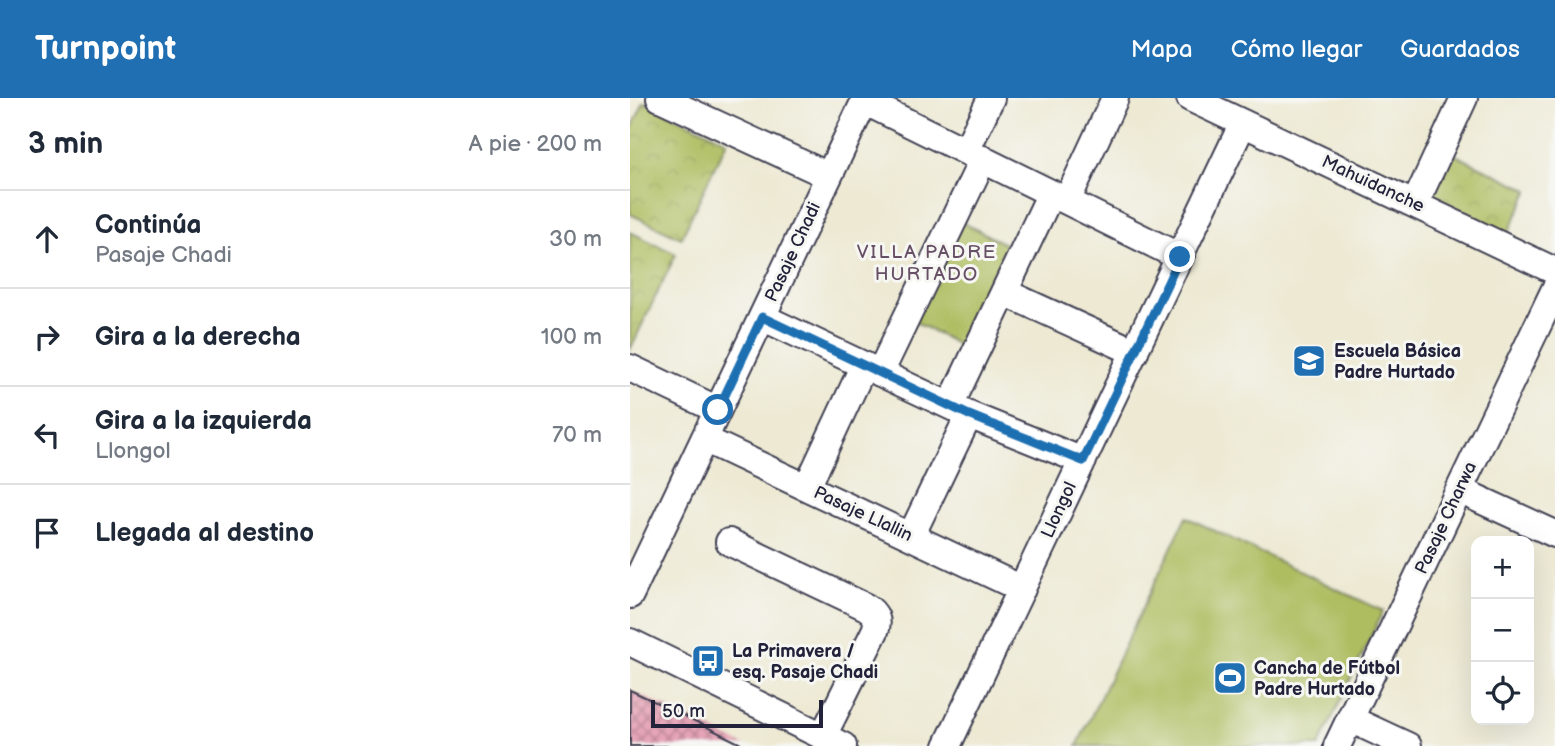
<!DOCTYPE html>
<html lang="es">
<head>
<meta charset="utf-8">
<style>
  :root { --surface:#fff; --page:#f6f6f7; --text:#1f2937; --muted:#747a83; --line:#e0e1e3; --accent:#1f6fb2 }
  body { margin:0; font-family:"Balsamiq Sans",sans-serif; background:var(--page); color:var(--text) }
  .controls { position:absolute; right:21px; bottom:21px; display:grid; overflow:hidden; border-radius:14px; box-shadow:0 7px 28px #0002 }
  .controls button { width:63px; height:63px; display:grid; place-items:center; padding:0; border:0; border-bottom:2px solid var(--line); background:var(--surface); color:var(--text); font:35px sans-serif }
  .scale { position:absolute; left:21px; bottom:18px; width:172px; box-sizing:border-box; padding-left:7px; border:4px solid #22223b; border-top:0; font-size:19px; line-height:24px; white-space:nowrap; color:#22223b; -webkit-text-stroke:5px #f6f6f2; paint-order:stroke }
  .stop { position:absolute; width:21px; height:21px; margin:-16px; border:5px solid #1f6fb2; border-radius:50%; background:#fff }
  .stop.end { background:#1f6fb2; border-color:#fff; box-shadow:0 2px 7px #0008 }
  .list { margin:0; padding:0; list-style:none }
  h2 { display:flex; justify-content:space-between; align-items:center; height:91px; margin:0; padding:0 28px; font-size:30px }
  h2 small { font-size:23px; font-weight:400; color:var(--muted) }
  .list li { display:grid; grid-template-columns:46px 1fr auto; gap:21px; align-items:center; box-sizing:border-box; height:98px; padding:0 28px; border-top:2px solid var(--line) }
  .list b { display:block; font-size:26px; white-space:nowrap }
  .list p { margin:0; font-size:23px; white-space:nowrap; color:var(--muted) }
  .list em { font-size:23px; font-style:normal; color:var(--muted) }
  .icon { flex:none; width:38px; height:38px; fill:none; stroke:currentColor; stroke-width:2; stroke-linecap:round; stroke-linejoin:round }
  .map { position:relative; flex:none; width:925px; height:648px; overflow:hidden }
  header { display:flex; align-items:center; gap:42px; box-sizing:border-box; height:98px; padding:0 35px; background:var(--accent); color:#fff }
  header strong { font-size:33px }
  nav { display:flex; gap:38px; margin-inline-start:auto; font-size:24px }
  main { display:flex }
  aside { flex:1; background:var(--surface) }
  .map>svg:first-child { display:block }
  .green { fill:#aebd60; stroke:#68704e; stroke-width:2 }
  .park { fill:url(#park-crowns); stroke:#68704e; stroke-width:2 }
  .building { fill:url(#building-cross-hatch) }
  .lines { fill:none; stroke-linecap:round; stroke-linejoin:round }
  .minor-casing { stroke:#404052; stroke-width:30 }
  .minor { stroke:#fff; stroke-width:26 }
  .route { stroke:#1f6fb2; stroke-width:9 }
  .labels { text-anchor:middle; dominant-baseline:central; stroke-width:6; stroke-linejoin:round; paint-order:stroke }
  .street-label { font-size:18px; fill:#22223b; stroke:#f6f6f2 }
  .poi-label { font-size:18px; font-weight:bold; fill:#22223b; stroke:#f6f6f2; text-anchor:start }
  .neighbourhood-label { font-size:19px; letter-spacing:2px; fill:#675066; stroke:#f6f6f2 }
</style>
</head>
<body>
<header>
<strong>Turnpoint</strong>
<nav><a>Mapa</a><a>Cómo llegar</a><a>Guardados</a></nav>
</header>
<main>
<aside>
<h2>3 min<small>A pie · 200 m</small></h2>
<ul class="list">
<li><svg class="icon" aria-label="ahead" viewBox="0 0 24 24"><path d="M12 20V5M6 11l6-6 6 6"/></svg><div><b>Continúa</b><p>Pasaje Chadi</p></div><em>30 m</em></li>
<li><svg class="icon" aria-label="right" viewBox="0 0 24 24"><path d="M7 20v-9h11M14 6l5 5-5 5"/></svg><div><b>Gira a la derecha</b></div><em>100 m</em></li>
<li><svg class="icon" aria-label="left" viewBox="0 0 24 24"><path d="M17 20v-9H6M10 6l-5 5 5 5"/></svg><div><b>Gira a la izquierda</b><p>Llongol</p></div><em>70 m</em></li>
<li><svg class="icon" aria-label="arrive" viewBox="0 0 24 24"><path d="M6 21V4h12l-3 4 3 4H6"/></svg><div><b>Llegada al destino</b></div></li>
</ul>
</aside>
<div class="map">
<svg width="925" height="648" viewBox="0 0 925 648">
  <defs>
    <pattern id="park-crowns" width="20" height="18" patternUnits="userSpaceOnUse" patternTransform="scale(1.75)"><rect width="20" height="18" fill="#aebd60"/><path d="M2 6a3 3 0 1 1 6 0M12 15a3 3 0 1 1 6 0" fill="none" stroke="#95a254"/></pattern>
    <pattern id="building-cross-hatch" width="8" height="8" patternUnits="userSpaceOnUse" patternTransform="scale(1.75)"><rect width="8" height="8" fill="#e6a4b7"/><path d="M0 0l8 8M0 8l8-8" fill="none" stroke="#ba8596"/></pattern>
  </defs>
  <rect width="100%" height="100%" fill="#f6f6f2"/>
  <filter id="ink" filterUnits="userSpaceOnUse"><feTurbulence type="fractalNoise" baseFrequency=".0143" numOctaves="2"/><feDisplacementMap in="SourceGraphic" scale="14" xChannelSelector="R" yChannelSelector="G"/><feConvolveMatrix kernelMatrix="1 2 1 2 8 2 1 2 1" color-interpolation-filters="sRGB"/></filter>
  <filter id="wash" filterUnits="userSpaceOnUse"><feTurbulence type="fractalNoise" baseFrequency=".00686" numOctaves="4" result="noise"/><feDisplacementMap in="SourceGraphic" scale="28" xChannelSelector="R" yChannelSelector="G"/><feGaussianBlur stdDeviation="1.57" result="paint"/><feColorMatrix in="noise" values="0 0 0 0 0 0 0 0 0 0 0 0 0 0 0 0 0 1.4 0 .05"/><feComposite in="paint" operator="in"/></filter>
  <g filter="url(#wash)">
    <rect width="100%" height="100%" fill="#ede9d3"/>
    <!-- green -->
    <path class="green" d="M330 123 390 154 338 252 280 221Z
      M556 419 753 513 689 648H447Z"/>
    <!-- park -->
    <path class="park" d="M14 4 97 43 51 140 0 116V34Z
      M823 56 899 92 877 137 800 102Z
      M0 134 46 156 0 252Z"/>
    <g id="blocks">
      <!-- building -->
      <path class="building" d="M0 592 55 618 115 648H0Z"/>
    </g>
  </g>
  <g filter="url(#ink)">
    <use href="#blocks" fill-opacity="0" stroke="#404052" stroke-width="2"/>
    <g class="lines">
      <defs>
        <path id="minor" d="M30 0 199 78
          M560 0 925 173
          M234 3 550 159
          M336 53 361 0
          M437 103 485 0
          M785 106 834 0
          M374 194 505 254
          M132 219 339 317 453 363
          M0 270 88 312
          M250 275 353 61
          M320 308 421 95
          M74 341 392 491
          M177 389 234 267
          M829 392 925 436
          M281 438 339 317
          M99 444 236 509C246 515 249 523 245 533L193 638
          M0 497 236 0
          M0 544 213 648
          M720 621 778 648
          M317 648 613 25
          M707 648 925 191"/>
      </defs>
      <!-- minor casing -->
      <use href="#minor" class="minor-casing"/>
      <!-- minor -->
      <use href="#minor" class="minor"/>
    </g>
  </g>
  <g class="lines" filter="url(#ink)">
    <!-- route -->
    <path class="route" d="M88 312 132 219 339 317 453 363 550 159"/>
  </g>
  <!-- icons -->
  <defs>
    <symbol id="school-square" viewBox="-11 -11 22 22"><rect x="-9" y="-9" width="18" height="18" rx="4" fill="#1f6fb2" stroke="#f6f6f2"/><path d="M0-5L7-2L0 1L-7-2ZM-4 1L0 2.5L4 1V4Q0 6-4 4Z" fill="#fff"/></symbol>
    <symbol id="bus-square" viewBox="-11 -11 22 22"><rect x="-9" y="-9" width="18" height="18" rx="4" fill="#1f6fb2" stroke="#f6f6f2"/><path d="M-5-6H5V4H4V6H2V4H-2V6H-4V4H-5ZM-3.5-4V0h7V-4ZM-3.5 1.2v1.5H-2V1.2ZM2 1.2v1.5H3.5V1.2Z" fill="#fff"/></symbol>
    <symbol id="stadium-square" viewBox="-11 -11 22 22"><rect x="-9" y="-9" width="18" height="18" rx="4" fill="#1f6fb2" stroke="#f6f6f2"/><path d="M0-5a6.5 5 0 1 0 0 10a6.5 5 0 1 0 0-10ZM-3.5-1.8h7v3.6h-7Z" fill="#fff"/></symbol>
  </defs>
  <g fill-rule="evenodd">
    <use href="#school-square" x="660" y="244" width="38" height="38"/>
    <use href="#bus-square" x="59" y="544" width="38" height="38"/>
    <use href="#stadium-square" x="581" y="561" width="38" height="38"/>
  </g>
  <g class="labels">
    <!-- street labels -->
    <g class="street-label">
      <text transform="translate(743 86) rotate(25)">Mahuidanche</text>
      <text transform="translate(163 154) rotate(-65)">Pasaje Chadi</text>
      <text transform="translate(429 412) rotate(-65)">Llongol</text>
      <text transform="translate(233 416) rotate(25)">Pasaje Llallin</text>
      <text transform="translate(816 420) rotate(-65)">Pasaje Charwa</text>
    </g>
    <!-- poi labels -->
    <g class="poi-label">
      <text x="704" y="253">Escuela Básica<tspan x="704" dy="21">Padre Hurtado</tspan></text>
      <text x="102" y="553">La Primavera /<tspan x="102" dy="21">esq. Pasaje Chadi</tspan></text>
      <text x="624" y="570">Cancha de Fútbol<tspan x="624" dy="21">Padre Hurtado</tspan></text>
    </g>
    <!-- neighbourhood labels -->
    <g class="neighbourhood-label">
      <text x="297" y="154">VILLA PADRE<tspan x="297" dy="22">HURTADO</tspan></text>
    </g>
  </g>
</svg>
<div class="controls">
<button>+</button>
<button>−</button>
<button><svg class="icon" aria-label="locate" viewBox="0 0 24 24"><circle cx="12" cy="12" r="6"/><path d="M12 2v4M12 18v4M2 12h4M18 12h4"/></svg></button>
</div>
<div class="scale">50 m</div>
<div class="stop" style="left:88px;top:312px"></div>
<div class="stop end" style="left:550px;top:159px"></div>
</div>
</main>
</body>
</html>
